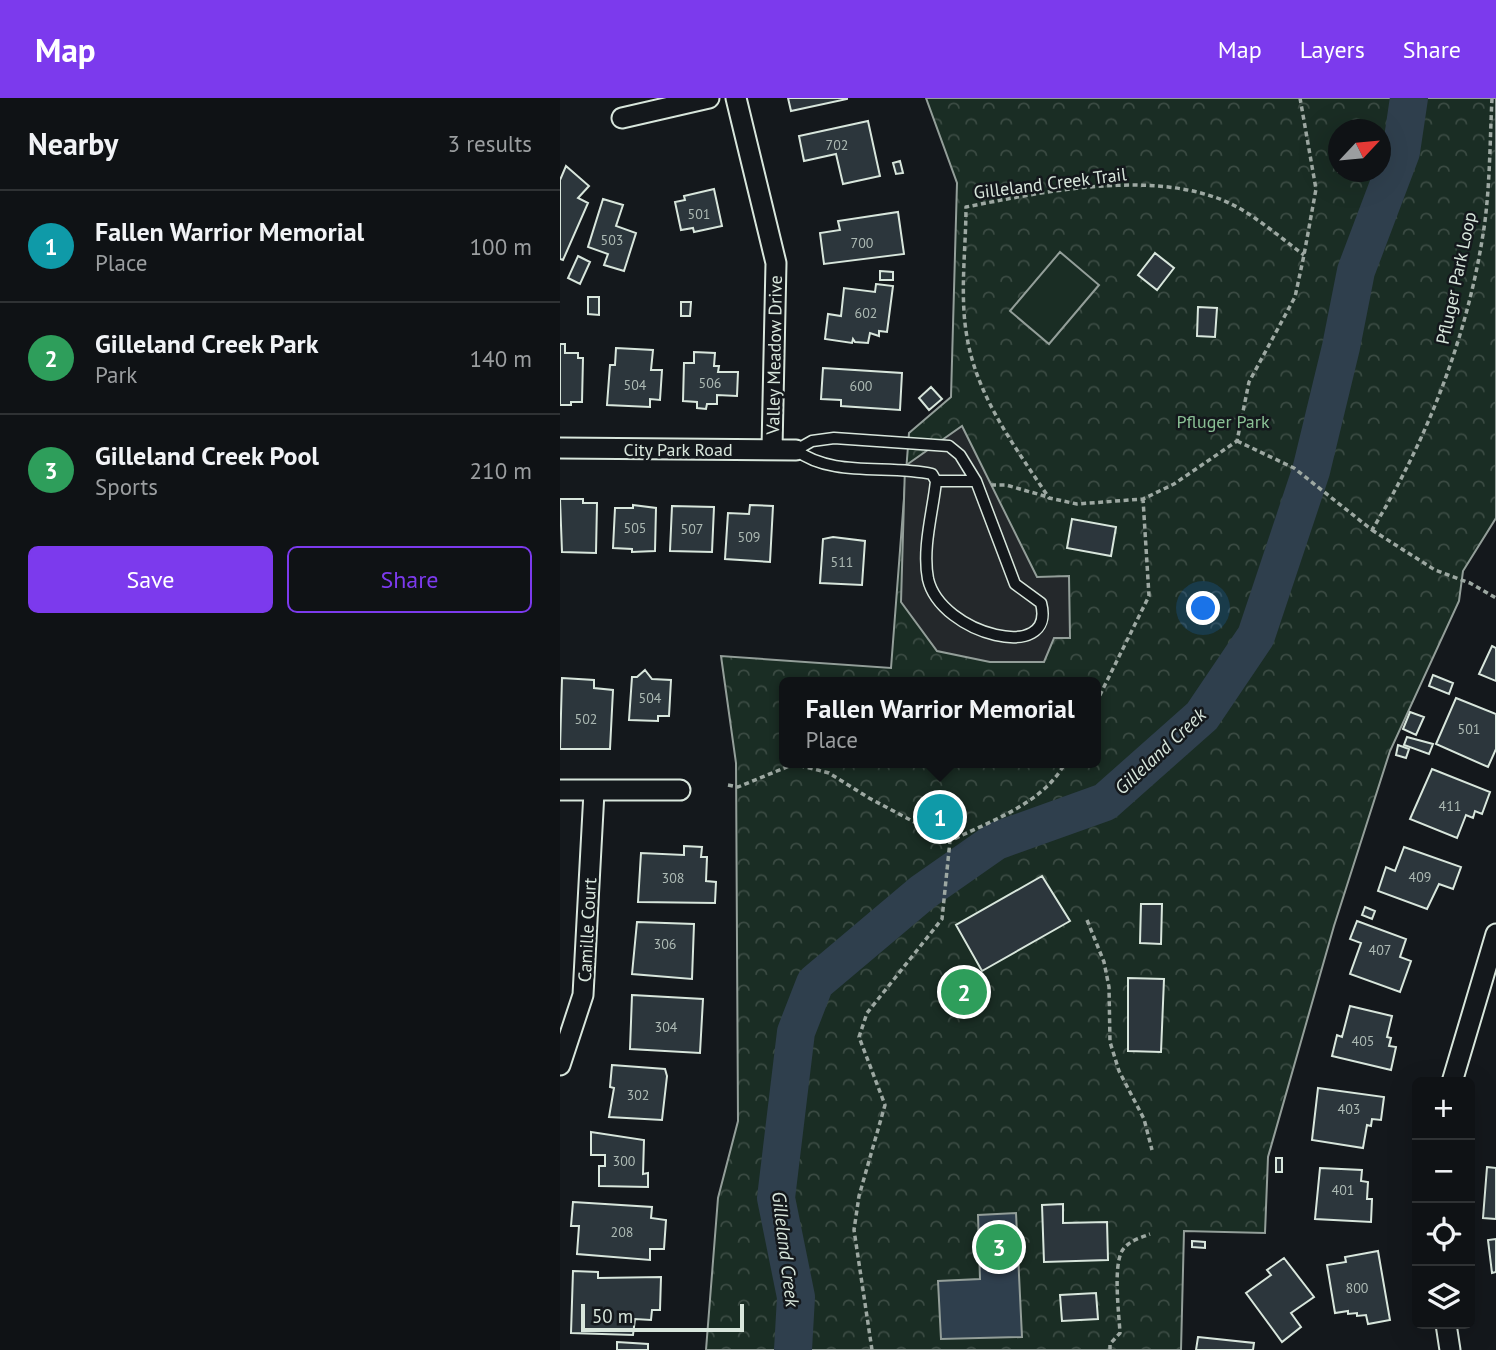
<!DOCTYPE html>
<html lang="en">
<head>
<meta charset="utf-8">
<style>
  :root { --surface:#0f1215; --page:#181b1e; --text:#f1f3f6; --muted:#9b9ea0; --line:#2f3234; --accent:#7c3aed }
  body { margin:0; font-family:"PT Sans",sans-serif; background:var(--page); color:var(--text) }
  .controls { position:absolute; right:21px; bottom:21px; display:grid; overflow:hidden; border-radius:10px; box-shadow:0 7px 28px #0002 }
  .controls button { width:63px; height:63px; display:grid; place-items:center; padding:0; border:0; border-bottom:2px solid var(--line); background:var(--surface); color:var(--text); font:35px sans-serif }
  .compass { position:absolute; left:768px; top:21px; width:63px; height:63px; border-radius:50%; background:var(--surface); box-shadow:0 7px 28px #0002; rotate:64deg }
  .scale { position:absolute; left:21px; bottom:18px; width:163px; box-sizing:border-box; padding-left:7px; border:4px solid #d8e6dc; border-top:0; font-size:19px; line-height:24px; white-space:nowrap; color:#d8e6dc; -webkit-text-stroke:5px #14181c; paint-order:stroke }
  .you { position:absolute; left:644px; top:511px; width:24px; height:24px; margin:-18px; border:5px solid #fff; border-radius:50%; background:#1a73e8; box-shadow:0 0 0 10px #1a73e833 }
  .badge { display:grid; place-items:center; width:46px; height:46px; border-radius:50%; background:var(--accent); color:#fff; font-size:23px; font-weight:700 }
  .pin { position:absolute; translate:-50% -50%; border:4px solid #fff; box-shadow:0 2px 7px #0006 }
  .popup { position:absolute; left:219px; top:579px; width:322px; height:91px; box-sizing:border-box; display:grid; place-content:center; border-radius:10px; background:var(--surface); filter:drop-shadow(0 2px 5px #0005); font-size:23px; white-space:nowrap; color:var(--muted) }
  .popup b { font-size:26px; color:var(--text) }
  .popup::after { content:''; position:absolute; left:50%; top:100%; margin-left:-14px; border:14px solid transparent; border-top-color:var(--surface) }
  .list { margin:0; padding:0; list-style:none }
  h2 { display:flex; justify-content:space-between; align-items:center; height:91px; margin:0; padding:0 28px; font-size:30px }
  h2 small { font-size:23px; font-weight:400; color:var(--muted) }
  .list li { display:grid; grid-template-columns:46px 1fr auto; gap:21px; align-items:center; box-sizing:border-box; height:112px; padding:0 28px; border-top:2px solid var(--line) }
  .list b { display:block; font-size:26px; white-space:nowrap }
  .list p { margin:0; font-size:23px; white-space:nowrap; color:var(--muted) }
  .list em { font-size:23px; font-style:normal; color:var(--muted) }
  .actions { display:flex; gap:14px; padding:21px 28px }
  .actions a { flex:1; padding:16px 0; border:2px solid var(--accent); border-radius:10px; text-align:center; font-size:24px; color:var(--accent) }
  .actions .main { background:var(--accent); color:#fff }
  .icon { flex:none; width:38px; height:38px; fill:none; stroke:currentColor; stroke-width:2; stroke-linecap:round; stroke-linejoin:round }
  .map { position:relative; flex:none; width:936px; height:1252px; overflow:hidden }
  header { display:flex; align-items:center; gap:42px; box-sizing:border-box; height:98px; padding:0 35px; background:var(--accent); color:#fff }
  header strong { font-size:33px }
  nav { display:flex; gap:38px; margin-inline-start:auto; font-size:24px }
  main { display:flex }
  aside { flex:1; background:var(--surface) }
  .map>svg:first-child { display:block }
  .forest { fill:url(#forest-crowns); stroke:#939e99; stroke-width:2; fill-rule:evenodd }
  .pitch { fill:#1a2d24; stroke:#939e99; stroke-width:2 }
  .parking { fill:#24282b; stroke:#939e99; stroke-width:2 }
  .water { fill:#2f3f4d; stroke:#939e99; stroke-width:2 }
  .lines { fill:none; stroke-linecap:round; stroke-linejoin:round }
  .river { stroke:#2f3f4d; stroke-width:38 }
  .building { fill:#2c363c; stroke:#d8e6dc; stroke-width:2 }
  .lane-casing { stroke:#d8e6dc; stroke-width:13 }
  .street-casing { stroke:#d8e6dc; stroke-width:23 }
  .path { stroke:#9da8a2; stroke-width:3.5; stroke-dasharray:5 3.5; stroke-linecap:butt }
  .lane { stroke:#14181c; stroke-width:10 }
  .street { stroke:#14181c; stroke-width:19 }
  .labels { text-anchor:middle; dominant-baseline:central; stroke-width:5; stroke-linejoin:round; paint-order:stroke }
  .number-label { font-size:14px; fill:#adbab4 }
  .street-label { font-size:18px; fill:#d8e6dc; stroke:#14181c }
  .park-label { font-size:18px; fill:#8ac095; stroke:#14181c }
  .water-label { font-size:19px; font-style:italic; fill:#d8e6dc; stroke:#14181c }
</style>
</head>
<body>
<header>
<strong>Map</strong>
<nav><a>Map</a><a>Layers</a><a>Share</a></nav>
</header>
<main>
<aside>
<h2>Nearby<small>3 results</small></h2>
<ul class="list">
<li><span class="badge" style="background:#0f9aa8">1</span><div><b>Fallen Warrior Memorial</b><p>Place</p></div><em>100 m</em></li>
<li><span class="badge" style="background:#2e9e5b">2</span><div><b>Gilleland Creek Park</b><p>Park</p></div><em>140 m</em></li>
<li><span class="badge" style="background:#2e9e5b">3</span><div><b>Gilleland Creek Pool</b><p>Sports</p></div><em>210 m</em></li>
</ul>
<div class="actions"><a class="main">Save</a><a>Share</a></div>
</aside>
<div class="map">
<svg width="936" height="1252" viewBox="0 0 936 1252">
  <defs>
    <pattern id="forest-crowns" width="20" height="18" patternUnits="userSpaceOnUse" patternTransform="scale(1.75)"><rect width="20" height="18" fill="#1a2d24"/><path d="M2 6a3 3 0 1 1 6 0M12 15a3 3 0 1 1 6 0" fill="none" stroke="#3b4b43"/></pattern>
  </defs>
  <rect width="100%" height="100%" fill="#14181c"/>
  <!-- forest -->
  <path class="forest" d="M366 0H936V420L903 473 899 503 830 653 774 828 708 1059 705 1135 624 1133 621 1252H146L158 1100 178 1023 176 665 161 558 331 570 349 335 391 299 397 85ZM778 32H820V74H778ZM224 584H536V665H224Z"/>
  <!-- pitch -->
  <path class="pitch" d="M500 154 539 187 489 246 450 213Z"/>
  <!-- parking -->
  <path class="parking" d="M402 328 477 479 509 478 510 540H494L484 564H430L377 553 341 504 345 368Z"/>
  <!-- water -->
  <path class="water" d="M456 1115 462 1239 381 1241 378 1183 420 1181 418 1117Z"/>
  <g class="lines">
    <!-- river -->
    <path class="river" d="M233 1252 236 1199 216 1100 236 934 255 885 363 794 436 743 545 704 642 618 696 538 751 373 781 249 796 173 841 54 849 0"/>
  </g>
  <!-- building -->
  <path class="building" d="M228 0H287V1L231 13Z
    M308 23 320 78 283 86 276 56 244 63 239 38Z
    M340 63 343 75 336 76 333 65Z
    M6 68 29 88 18 100 28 105 3 162 0 161V82Z
    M154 91 162 128 134 134 133 130 121 132 115 104 125 102 124 98Z
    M43 101 63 107 56 128 76 135 64 173 44 167 48 156 28 149Z
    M338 114 344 156 264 166 260 135 280 132 278 123Z
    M595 155 614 170 597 192 578 177Z
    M18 158 30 164 20 186 8 180Z
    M320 173 333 174V182H320Z
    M316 186 333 188 327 234 319 233V238L310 235 308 245 295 244 293 241 292 245 265 241 268 216 281 218 284 190 315 194Z
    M28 199H39V217L28 216Z
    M121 204H131L130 218H121Z
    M638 209 657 210 655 239 637 238Z
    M0 246H5V255H18V260H23L22 304H11V307H0Z
    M56 250 93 252 91 272H102L100 302 90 301V309L47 307 50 267H55Z
    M134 254 155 255 154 268H159L158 274H178L177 298 157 297V306H147L146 311 137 310V304L123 303 124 265H134Z
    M263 270 342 275 340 312 281 308V302L261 301Z
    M371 289 382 301 369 312 359 300Z
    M0 401H23V405H37L36 455 2 454Z
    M73 407 96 410 95 453 72 454V451L53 450 55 410H73Z
    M190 407 213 408 210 464 165 461 168 415 189 416Z
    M112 408 154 409 152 454 110 453Z
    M512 421 556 429 551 458 507 450Z
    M273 439 305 443 302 487 260 485 263 441Z
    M932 548 936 550V583L919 576Z
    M85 572 92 581 111 582 109 618H98V623L69 622 72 579H77Z
    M873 577 893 585 889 596 869 588Z
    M2 580 34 582V590L53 592 50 651H0Z
    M896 600 936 616V651L928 669 876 646Z
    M850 614 864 619 856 637 843 631Z
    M847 639 873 646 869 656 844 647Z
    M838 647 849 651 846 660 836 657Z
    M872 671 930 694 922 716 915 713 913 720 906 717 897 740 850 721Z
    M124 748 142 749 141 759H147L146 783 156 784 155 805 78 804 81 755 124 757Z
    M844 749 901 769 893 791 879 786 867 811 818 793 826 769 835 773Z
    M482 778 510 823 422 873 396 827Z
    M581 806H602L601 846 580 845Z
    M805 809 815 813 812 821 802 817Z
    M797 823 846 841 840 859 851 863 840 894 790 876 801 845 790 841Z
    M77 824 134 826 132 881 72 876Z
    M568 880 604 881 601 954 568 953Z
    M72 897 143 901 140 955 70 951Z
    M790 908 832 918 827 939 831 940 829 948 836 949 831 972 772 958 777 937 782 939Z
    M52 967 105 971 107 978 102 1022 49 1019 54 990 50 989Z
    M758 990 824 999 821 1022 812 1021 811 1028 807 1027 803 1050 752 1042Z
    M31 1034 84 1042 83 1076 88 1075V1089L39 1088V1068H45V1057H31Z
    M716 1060H722V1074H716Z
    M927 1069 936 1070V1121L923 1120Z
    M760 1070 802 1072 801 1083 808 1084 807 1101H812L811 1124 755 1121Z
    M13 1104 92 1109 91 1120 106 1122 104 1151H90V1162L17 1156 19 1128H11Z
    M503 1106V1125L547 1124 548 1162 484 1164 482 1107Z
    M936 1141V1174L932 1175 928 1142Z
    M632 1143 645 1144V1150L632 1149Z
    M818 1153 830 1222 808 1226 806 1217 797 1218V1215L788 1216V1213L775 1215 767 1167 786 1164 785 1159Z
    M724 1160 754 1199 731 1215 741 1229 722 1244 686 1195 711 1177 707 1172Z
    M13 1173 38 1174V1180L101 1179 100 1212H92L91 1222 75 1221 73 1237 11 1235Z
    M536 1195 538 1221 502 1223 500 1197Z
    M638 1239 694 1245 693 1252H636Z
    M57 1244 88 1246V1252H57Z"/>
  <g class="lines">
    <defs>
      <path id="lane" d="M274 340 389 348 400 357 416 383 455 486 481 505C497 566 381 537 368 481 362 450 373 413 376 383L372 376C329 366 272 380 236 352L252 343Z
        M376 383H416"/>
      <path id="street" d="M176 0 216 165 212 350
        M62 20 149 0
        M0 350 236 352
        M0 692H120
        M0 967 23 897 34 694
        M892 984 936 836
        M886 1226 890 1252"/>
    </defs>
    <!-- lane casing -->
    <use href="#lane" class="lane-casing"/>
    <!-- street casing -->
    <use href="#street" class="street-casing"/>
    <!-- path -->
    <path class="path" d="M740 0 756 91 744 157 735 199 689 284 677 343 614 386 583 401 517 406 489 400C454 347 415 297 406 233 400 193 406 149 406 109 486 93 610 67 684 113 705 126 725 143 744 157
      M677 343 734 370 812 432C869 339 910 232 925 123 930 83 930 41 932 0
      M431 387H446L488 399
      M812 432 875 472 910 485 936 500
      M536 605 589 498 583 401
      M168 687 178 689 234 666 269 675 309 700 390 743
      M527 822 544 864 549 889 550 944 559 973 584 1021 592 1052
      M312 1252 294 1132 299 1098 325 1007 299 939 307 915 382 821 390 743C430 723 483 706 505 665
      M550 1252V1246L560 1235C559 1216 553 1169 562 1153 568 1143 580 1140 590 1136"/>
    <!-- lane -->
    <use href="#lane" class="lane"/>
    <!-- street -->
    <use href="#street" class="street"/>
  </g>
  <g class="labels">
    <!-- number labels -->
    <g class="number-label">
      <text x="277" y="47">702</text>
      <text x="139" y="116">501</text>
      <text x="52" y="142">503</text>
      <text x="302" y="145">700</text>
      <text x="306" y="215">602</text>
      <text x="150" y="285">506</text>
      <text x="75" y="287">504</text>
      <text x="301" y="288">600</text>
      <text x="75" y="430">505</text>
      <text x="132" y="431">507</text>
      <text x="189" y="439">509</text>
      <text x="282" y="464">511</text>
      <text x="90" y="600">504</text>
      <text x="26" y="621">502</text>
      <text x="909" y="631">501</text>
      <text x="890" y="708">411</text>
      <text x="860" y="779">409</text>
      <text x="113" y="780">308</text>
      <text x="105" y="846">306</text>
      <text x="820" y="852">407</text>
      <text x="106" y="929">304</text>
      <text x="803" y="943">405</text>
      <text x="78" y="997">302</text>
      <text x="789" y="1011">403</text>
      <text x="64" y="1063">300</text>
      <text x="783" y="1092">401</text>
      <text x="62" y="1134">208</text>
      <text x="797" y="1190">800</text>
    </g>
    <!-- street labels -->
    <g class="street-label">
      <text transform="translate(490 85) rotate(-7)">Gilleland Creek Trail</text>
      <text transform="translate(896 180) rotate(-78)">Pfluger Park Loop</text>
      <text transform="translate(214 257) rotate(-89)">Valley Meadow Drive</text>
      <text x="118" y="351">City Park Road</text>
      <text transform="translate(27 832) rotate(-87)">Camille Court</text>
    </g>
    <!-- park labels -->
    <g class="park-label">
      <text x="663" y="323">Pfluger Park</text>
    </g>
    <!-- water labels -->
    <g class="water-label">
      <text transform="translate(600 653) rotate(-43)">Gilleland Creek</text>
      <text transform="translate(226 1151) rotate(83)">Gilleland Creek</text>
    </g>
  </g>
</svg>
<div class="controls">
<button>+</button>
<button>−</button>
<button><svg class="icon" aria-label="locate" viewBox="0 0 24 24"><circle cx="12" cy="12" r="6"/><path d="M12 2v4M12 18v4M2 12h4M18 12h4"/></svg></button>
<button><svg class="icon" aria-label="layers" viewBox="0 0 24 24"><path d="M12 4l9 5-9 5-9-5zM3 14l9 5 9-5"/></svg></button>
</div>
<svg class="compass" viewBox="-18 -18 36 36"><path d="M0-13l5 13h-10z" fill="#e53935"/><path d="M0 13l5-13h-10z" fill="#9b9ea0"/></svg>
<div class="scale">50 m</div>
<div class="you"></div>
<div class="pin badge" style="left:380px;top:719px;background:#0f9aa8">1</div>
<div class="popup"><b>Fallen Warrior Memorial</b>Place</div>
<div class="pin badge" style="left:404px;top:894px;background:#2e9e5b">2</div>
<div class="pin badge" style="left:439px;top:1149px;background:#2e9e5b">3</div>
</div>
</main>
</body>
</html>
